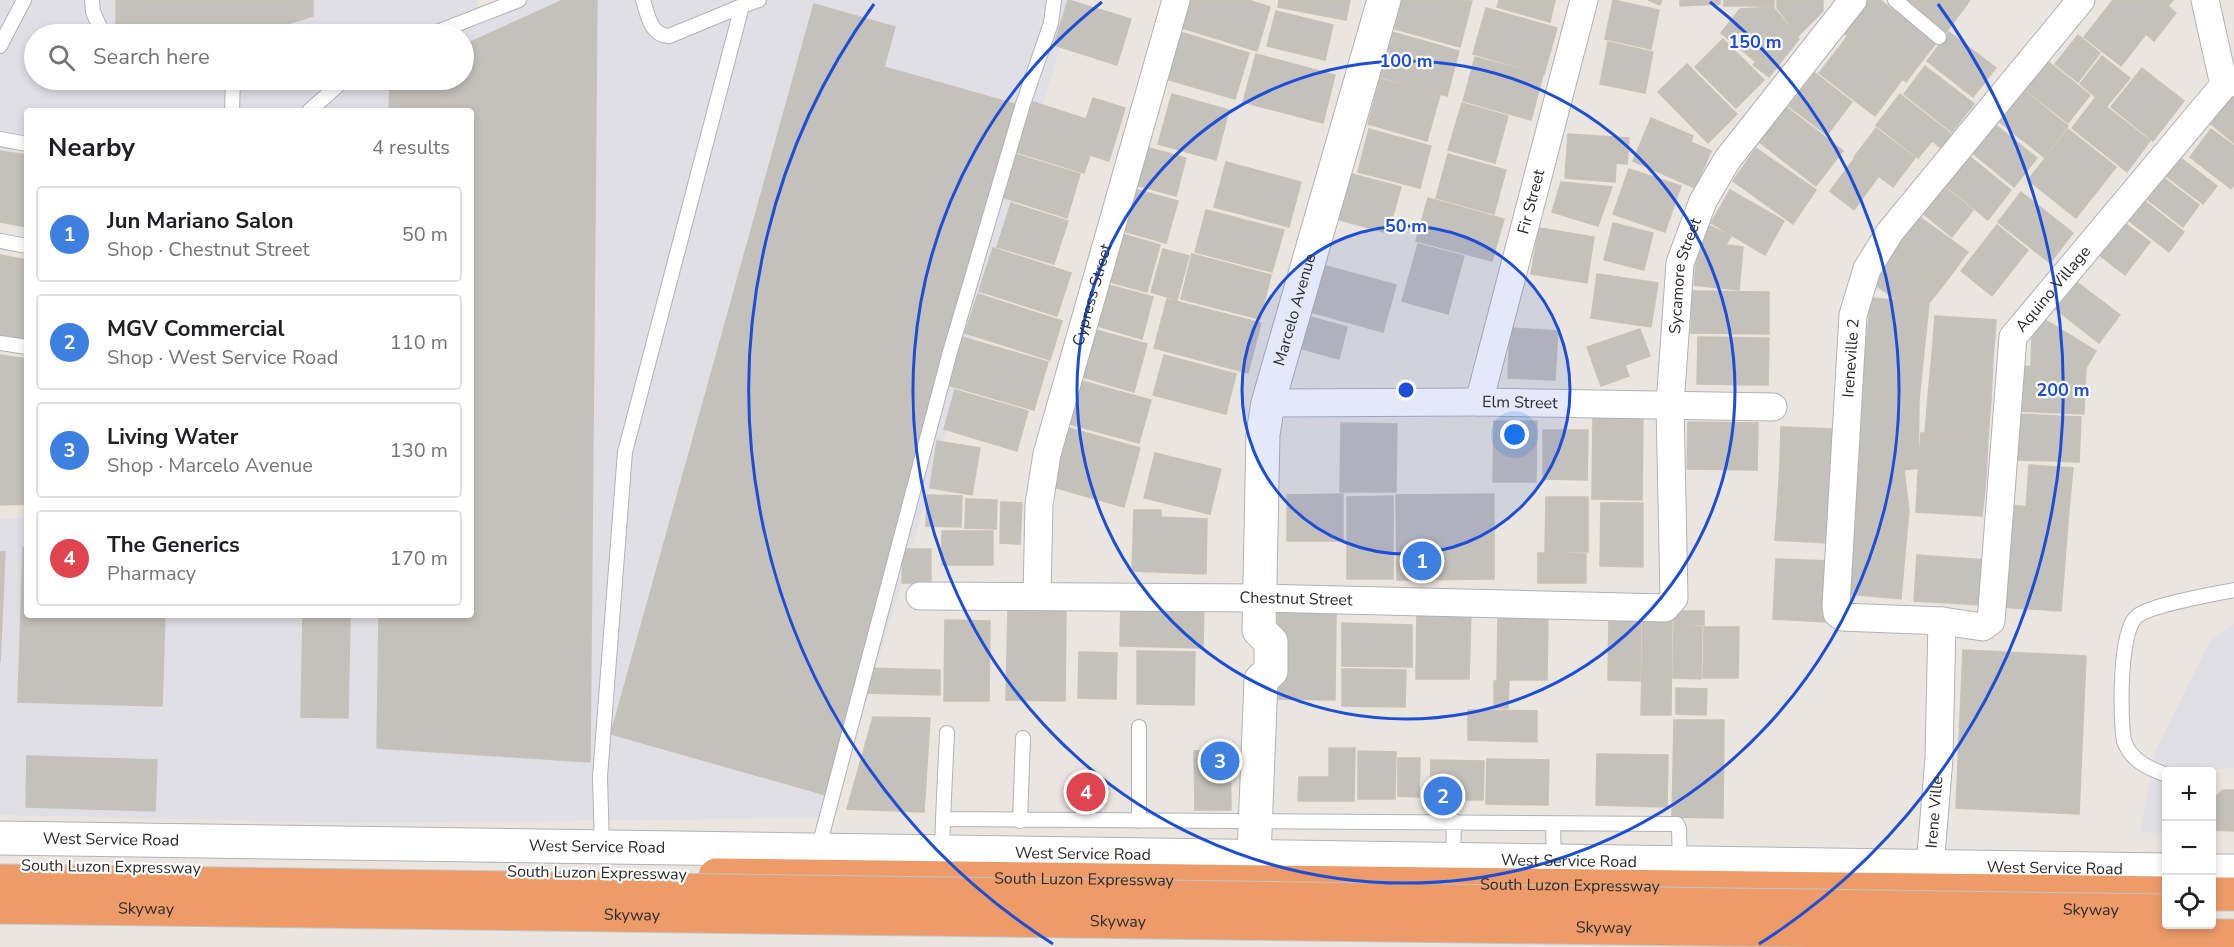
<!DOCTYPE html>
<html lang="en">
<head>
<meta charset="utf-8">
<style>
  :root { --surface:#fff; --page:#f6f6f6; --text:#202124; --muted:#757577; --line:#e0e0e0; --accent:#d93025 }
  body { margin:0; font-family:"Nunito Sans",sans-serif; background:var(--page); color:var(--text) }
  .controls { position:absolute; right:18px; bottom:18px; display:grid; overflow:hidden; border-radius:6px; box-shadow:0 3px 9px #0003 }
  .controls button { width:54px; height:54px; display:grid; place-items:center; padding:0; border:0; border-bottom:2px solid var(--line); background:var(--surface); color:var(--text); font:30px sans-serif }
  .you { position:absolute; left:1515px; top:435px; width:21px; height:21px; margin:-15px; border:4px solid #fff; border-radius:50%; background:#1a73e8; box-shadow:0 0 0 9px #1a73e833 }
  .badge { display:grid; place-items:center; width:39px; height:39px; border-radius:50%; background:var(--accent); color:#fff; font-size:20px; font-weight:700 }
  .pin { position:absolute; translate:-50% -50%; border:3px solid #fff; box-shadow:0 2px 6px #0006 }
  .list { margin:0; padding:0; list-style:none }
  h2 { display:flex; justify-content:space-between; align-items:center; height:78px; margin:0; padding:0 24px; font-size:26px }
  h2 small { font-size:20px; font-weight:400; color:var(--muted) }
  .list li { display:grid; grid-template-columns:39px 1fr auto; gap:18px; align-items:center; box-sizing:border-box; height:96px; margin:0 12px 12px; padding:0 12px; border:2px solid var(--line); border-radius:6px }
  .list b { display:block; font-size:22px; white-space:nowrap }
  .list p { margin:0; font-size:20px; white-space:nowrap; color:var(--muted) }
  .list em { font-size:20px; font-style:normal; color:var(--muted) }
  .icon { flex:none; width:33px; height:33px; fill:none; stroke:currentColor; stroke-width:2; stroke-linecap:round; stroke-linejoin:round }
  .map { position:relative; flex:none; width:2234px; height:947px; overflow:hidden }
  .search { position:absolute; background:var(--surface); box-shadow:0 3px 9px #0003; left:24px; top:24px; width:450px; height:66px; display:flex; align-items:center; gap:15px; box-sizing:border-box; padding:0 21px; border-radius:33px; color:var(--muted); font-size:22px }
  .panel { position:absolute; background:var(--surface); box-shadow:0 3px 9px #0003; left:24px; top:108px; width:450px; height:510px; border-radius:6px }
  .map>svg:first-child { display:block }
  .industrial { fill:#e0dfe5; fill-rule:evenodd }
  .building { fill:#c4c0ba; stroke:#c7c1b9; stroke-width:1.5 }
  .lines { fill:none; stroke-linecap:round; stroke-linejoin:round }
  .lane-casing { stroke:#afb2ba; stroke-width:16 }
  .street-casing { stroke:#afb2ba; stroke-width:29 }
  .secondary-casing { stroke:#afb2ba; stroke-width:35 }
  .highway-casing { stroke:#c4c4c4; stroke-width:35 }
  .lane { stroke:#fff; stroke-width:14 }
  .street { stroke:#fff; stroke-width:27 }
  .secondary { stroke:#fff; stroke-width:33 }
  .highway { stroke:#ec9b69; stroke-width:33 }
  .highway-bridge-casing { stroke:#c4c4c4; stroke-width:35; stroke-linecap:butt }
  .highway-bridge { stroke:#ec9b69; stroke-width:33 }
  .ring { fill:none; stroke:#1d4ed8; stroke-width:3 }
  .labels { text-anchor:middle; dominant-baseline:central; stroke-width:4.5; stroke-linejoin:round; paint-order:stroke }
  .street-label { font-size:16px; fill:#2b2b2b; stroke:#fff }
  .centre { fill:#1d4ed8; stroke:#fff; stroke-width:3 }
  .ring-label { font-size:18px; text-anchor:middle; font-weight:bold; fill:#1d4ed8; stroke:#fff; stroke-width:4.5; stroke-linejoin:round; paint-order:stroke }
</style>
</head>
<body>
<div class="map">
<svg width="2234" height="947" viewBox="0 0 2234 947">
  <rect width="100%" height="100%" fill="#ebe5df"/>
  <!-- industrial -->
  <path class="industrial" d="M0 0H477V14L510 0H1074L832 818 350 823 0 815V519L27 517V615H471V111H27V153L0 149ZM34 34H464V80H34Z
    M2234 624V768L2166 772V833L2140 832 2155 752 2210 641Z"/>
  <!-- building -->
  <path class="building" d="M116 0H313V16L265 31H116Z
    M563 0H597L590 762 377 748 379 615H471V111H389L390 80H464V45Z
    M1068 0 1131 19 1117 65 1054 45Z
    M1187 0H1248L1270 7 1257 51 1179 27Z
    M1279 0H1350L1346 20 1278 7Z
    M1402 0 1472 1 1460 47 1395 29Z
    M1499 0H1555L1550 22 1497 7Z
    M1613 0 1659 10 1651 49 1605 39Z
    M1648 0H1662L1660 5Z
    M1680 0H1720V4L1680 6Z
    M1724 0H1774V6H1724Z
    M1777 0H1823V11L1798 36 1777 8Z
    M1863 0H1880L1936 43 1906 82 1840 30Z
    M1901 0H1970L1945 34Z
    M2113 0H2173L2168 6 2176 13 2154 41 2146 34 2121 66 2084 37Z
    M814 4 895 27 884 67 1018 105 826 795 611 734Z
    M1773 7 1799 39 1769 77 1753 65 1756 62 1721 33 1740 9Z
    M1486 8 1557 28 1544 74 1473 54Z
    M1276 11 1333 25 1325 60 1267 46Z
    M1180 32 1249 53 1235 99 1166 79Z
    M1392 32 1459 51 1447 96 1380 77Z
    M1949 32 1996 68 1973 97 1927 61Z
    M2078 35 2100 53 2078 82 2055 64Z
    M1847 37 1902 80 1875 116 1819 73Z
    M1723 39 1764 80 1736 108 1695 67Z
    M1608 42 1653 52 1645 93 1600 84Z
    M1256 54 1335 75 1323 123 1243 102Z
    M2102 56 2130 78 2107 106 2080 84Z
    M1475 57 1543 75 1531 120 1463 101Z
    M2045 59 2090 95 2068 123 2022 87Z
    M1687 64 1737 114 1708 143 1658 92Z
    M1925 66 1974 104 1952 132 1904 94Z
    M2142 68 2184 101 2153 141 2111 107Z
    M1815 73 1852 102 1827 135 1789 106Z
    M1380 79 1440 95 1427 141 1368 124Z
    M2022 89 2068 126 2044 157 1997 120Z
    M1172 94 1229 110 1216 160 1158 144Z
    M1900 94 1951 134 1941 148 1932 141 1918 158 1876 125Z
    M2232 96 2234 98V143L2211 124Z
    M1093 98 1125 108 1109 161 1090 155 1084 173 1017 152 1033 102 1086 119Z
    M2095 98 2150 141 2127 172 2072 128Z
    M1462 103 1508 116 1495 163 1448 150Z
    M1785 106 1843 151 1816 186 1758 141Z
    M1651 118 1693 136 1691 142 1711 151 1695 188 1633 161Z
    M1992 122 2037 158 2014 187 1970 151Z
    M1876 128 1915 158 1893 187 1854 157Z
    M1369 129 1431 146 1420 188 1358 172Z
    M2068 129 2116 167 2076 218 2028 180Z
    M2211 129 2234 146V185L2231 189 2190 157Z
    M1568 134 1629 138 1627 164 1616 163 1615 182 1565 178Z
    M1142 146 1186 158 1176 196 1132 184Z
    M1756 148 1816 190 1793 224 1733 181Z
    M0 151 27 155V227L0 222Z
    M1012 153 1080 174 1067 218 999 196Z
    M2174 153 2217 186 2203 204 2160 171Z
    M1448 154 1506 170 1494 214 1436 198Z
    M1969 156 2011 190 1988 220 1946 186Z
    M1854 159 1878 177 1854 210 1830 191Z
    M1226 162 1301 182 1289 227 1214 207Z
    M1629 169 1681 186 1665 232 1613 214Z
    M1348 173 1401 187 1388 233 1336 219Z
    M2160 175 2199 205 2183 227 2143 196Z
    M1561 182 1612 187 1598 226 1552 212Z
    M1942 185 1973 210 1952 237 1921 212Z
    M1134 189 1178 201 1166 243 1123 231Z
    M1730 190 1784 221 1765 255 1711 223Z
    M2021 192 2073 233 2050 263 1998 222Z
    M1428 198 1504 219 1492 261 1416 241Z
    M2142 199 2184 232 2169 252 2127 219Z
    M1011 203 1068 221 1054 264 997 247Z
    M1206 210 1284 230 1272 272 1195 252Z
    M1917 215 1968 252 1942 287 1892 250Z
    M2118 218 2150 242 2125 275 2093 250Z
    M1613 223 1653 233 1644 270 1604 260Z
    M1706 224 1731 236 1726 245 1743 247 1739 290 1694 285 1698 242Z
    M1997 225 2028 250 1992 296 1961 271Z
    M1539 228 1594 237 1587 283 1531 274Z
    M1112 231 1160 245 1147 292 1099 279Z
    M1418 244 1464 256 1448 314 1402 301Z
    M993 248 1071 273 1057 316 979 291Z
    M1163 249 1189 256 1177 300 1151 292Z
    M1892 250 1942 287 1929 303 1898 301 1870 281Z
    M1192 254 1271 275 1260 319 1181 299Z
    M0 255 27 260V340L0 335Z
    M1319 264 1396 285 1383 332 1307 311Z
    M1597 274 1658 283 1651 327 1591 318Z
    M2074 280 2120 315 2099 343 2053 307Z
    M1098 282 1153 297 1142 339 1087 323Z
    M1692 291 1769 292V334L1691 333Z
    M978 294 1062 321 1050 360 965 333Z
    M1871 298 1929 303 1924 352 1866 346Z
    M1167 299 1261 323 1248 373 1154 348Z
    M1307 316 1347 327 1339 359 1299 348Z
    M1935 316 1996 320 1993 359 1932 355Z
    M2042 318 2096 351 2086 368 2031 366 2032 334Z
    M1510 328 1558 331 1555 380 1508 378Z
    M1092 329 1147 344 1134 392 1079 376Z
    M1640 329 1650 356 1625 365 1629 376 1601 386 1587 347Z
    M958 336 1048 362 1034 410 944 384Z
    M1698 337 1769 338 1768 385 1697 384Z
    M1866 346 1924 352 1919 400 1861 394Z
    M0 355 27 359V504L0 505Z
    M1164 355 1236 374 1226 414 1153 395Z
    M1932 355 1993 359 1991 400 1928 396Z
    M2017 366 2086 368 2084 414 2015 411Z
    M1078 380 1151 400 1139 443 1066 423Z
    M955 390 1028 411 1017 451 944 429Z
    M1861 394 1919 400 1918 468 1904 470 1856 466Z
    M1928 396 1991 400 1988 437 1925 434Z
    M2019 414 2058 416 2056 461 2018 460Z
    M2058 416 2081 417 2079 462 2056 461Z
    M1593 418 1643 419 1642 500 1592 499Z
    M1494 421H1537L1536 482H1493Z
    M1688 422 1758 423 1757 470 1687 469Z
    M1341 423 1397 424 1396 492H1340Z
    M1062 426 1140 448 1124 507 1046 485Z
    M1781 427 1833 429 1832 464 1780 462Z
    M1543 430H1588L1587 480 1543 479Z
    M1921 433 1988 437 1986 479 1918 474Z
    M937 441 980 448 972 495 930 488Z
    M1155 453 1221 469 1210 514 1144 498Z
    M1780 462 1832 464 1830 502 1778 499Z
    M2029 465 2073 468 2069 510 2026 507Z
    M1856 466 1904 470 1909 511 1852 507Z
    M1918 474 1986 479 1982 516 1916 512Z
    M1343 494V541H1287V495Z
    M1494 494V579L1397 580 1396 495Z
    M927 495 962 496 961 527 926 526Z
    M1393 496V579H1347V497Z
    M1546 497H1588V552H1545Z
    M966 499 997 500 996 529 965 528Z
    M1778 499 1830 502 1828 543 1775 540Z
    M1001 502 1022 503 1020 544 1000 543Z
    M1601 503H1643V567L1600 566Z
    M2008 505 2069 510 2061 611 2001 607Z
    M1857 507 1909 511 1905 553 1853 548Z
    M1134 510H1161V517L1207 519 1206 574 1132 571Z
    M942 531H993V565H942Z
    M23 547H27V615H165L162 706 18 702Z
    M1853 548 1905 553 1901 599 1849 594Z
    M903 549H931V583H902Z
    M0 552H5L0 663Z
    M1538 553 1586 554V583H1538Z
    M1917 555 1986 560 1983 605 1914 601Z
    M1776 559 1830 561 1829 580 1775 578Z
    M1775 578 1829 580 1827 622 1773 619Z
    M1121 600 1204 601 1203 648 1120 646Z
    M1008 609 1066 610 1065 701 1006 700Z
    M1417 610H1471L1469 679H1416Z
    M1674 611H1704V625H1674Z
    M1278 612 1336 613 1335 700 1277 699Z
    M1498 613 1548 614 1547 680H1497Z
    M1643 613 1672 614 1671 715H1641Z
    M303 615H350L348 718 301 717Z
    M1609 617H1641L1640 681 1608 680Z
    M945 620 990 621 989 701H944Z
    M1342 623 1412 625V667L1342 666Z
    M1674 626 1702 627 1701 679 1673 678Z
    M1704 627H1739L1738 678H1703Z
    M1963 650 2086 656 2079 814 1956 808Z
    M1137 651 1195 652 1194 705 1137 704Z
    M1079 652 1117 653 1116 699 1078 698Z
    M864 668 940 670V695L864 693Z
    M1342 669 1406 670 1405 707 1342 706Z
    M1494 681H1509L1508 708H1494Z
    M1676 688 1707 689 1706 715 1676 714Z
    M1468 710 1537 711V742L1468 740Z
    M873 717 930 718 924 812 847 809Z
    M1674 720H1724L1723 818 1672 817Z
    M1329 748H1355L1354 801H1298L1299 777H1329Z
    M1230 750 1231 810H1195L1194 751Z
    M1358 751 1396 752 1395 799H1358Z
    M1597 754 1668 755 1667 807 1596 805Z
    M27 756 157 760 155 811 26 807Z
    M1398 758H1420L1419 797 1398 796Z
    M1487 759 1549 760 1548 805 1486 804Z
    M1431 760 1484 761 1483 800H1430Z
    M2223 790H2234V831L2212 830V800Z"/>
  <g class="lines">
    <defs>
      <path id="lane" d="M92 0 93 12 103 34
        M643 0C648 15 650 35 669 36L742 6
        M1895 0 1939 37
        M432 34 519 0
        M0 46 24 0
        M232 111 233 80
        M309 111 344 80
        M0 139 27 144
        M0 241 27 246
        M0 343 27 347
        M1139 727V821
        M2164 774C2146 767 2131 760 2124 741 2120 718 2119 633 2136 617 2149 605 2214 594 2234 590
        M943 819 947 733
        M1020 821 1023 738
        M1553 824 1554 861
        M602 848 600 777 625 452 742 6 759 0
        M818 850 950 352 1023 104 1051 23 1054 0
        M942 852 943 819 1669 824H1677L1679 828 1680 864
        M1453 861 1454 821"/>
      <g id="street">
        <path id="s1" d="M2081 0 1890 232 1867 269 1853 315 1836 606 1837 613 1842 617 1942 621 1983 627 1991 621 2013 337 2224 85 2234 82"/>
        <path d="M2205 0 2224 85"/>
        <path id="s2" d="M1479 402 1584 0"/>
        <path id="s3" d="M1268 403 1479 402 1773 407"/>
        <path id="s4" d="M920 596 1260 598 1665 608 1674 598 1670 405 1680 263 1703 201 1727 160 1853 0"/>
        <path id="s5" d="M1037 596 1039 504 1047 454 1176 0"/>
        <path id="s6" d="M1930 866 1939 758 1942 621"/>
      </g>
      <g id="secondary">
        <path id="s7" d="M0 838 2166 870"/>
        <path id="s8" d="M1254 856 1261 680 1271 671V642L1259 630 1263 434 1268 403 1384 0"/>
        <path d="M2212 871H2234"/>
      </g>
      <g id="highway">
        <path id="s9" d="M716 875 2166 893"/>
        <path d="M2212 894H2234"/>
      </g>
    </defs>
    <!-- lane casing -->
    <use href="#lane" class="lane-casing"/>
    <!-- street casing -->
    <use href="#street" class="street-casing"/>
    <!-- secondary casing -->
    <use href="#secondary" class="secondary-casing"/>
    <!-- highway casing -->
    <use href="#highway" class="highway-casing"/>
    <!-- lane -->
    <use href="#lane" class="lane"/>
    <!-- street -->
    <use href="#street" class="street"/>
    <!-- secondary -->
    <use href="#secondary" class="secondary"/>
    <!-- highway -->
    <use href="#highway" class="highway"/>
    <defs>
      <g id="highway-bridge">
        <path id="s10" d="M0 881 2166 911"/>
        <path id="s11" d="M0 907 2234 936"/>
      </g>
    </defs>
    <!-- highway-bridge casing -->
    <use href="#highway-bridge" class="highway-bridge-casing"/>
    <!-- highway-bridge -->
    <use href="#highway-bridge" class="highway-bridge"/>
  </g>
  <!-- distance rings -->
  <circle cx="1406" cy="390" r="164" fill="#1d4ed8" fill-opacity=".12"/>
  <g class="ring">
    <circle cx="1406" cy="390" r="164"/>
    <circle cx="1406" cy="390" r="329"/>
    <path d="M1710 2A493 493 0 1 1 1102 2"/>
    <path d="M1053 944A657 657 0 0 1 874 4M1938 4A657 657 0 0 1 1759 944"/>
  </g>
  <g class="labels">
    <!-- street labels -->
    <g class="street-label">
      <text stroke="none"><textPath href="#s2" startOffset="207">Fir Street</textPath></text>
      <text stroke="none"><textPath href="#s4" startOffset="1082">Sycamore Street</textPath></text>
      <text stroke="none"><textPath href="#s1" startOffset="1196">Aquino Village</textPath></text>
      <text stroke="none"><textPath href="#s5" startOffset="308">Cypress Street</textPath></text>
      <text stroke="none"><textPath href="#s8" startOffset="560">Marcelo Avenue</textPath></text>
      <text transform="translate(1851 358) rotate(-86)">Ireneville 2</text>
      <text stroke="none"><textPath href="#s3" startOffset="252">Elm Street</textPath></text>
      <text stroke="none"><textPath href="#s4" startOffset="376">Chestnut Street</textPath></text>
      <text stroke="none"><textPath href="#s6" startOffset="54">Irene Ville</textPath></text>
      <text stroke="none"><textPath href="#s7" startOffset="111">West Service Road</textPath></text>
      <text stroke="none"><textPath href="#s7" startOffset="597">West Service Road</textPath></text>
      <text stroke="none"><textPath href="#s7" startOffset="1083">West Service Road</textPath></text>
      <text stroke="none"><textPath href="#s7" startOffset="1569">West Service Road</textPath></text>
      <text transform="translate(111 867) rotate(1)">South Luzon Expressway</text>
      <text stroke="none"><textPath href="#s7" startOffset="2055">West Service Road</textPath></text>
      <text transform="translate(597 873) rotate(1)">South Luzon Expressway</text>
      <text stroke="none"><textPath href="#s9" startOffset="368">South Luzon Expressway</textPath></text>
      <text stroke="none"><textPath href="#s9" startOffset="854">South Luzon Expressway</textPath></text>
      <text stroke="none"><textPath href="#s11" startOffset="146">Skyway</textPath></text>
      <text stroke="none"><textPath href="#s10" startOffset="2091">Skyway</textPath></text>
      <text stroke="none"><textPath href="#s11" startOffset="632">Skyway</textPath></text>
      <text stroke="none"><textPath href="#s11" startOffset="1118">Skyway</textPath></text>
      <text stroke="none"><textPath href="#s11" startOffset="1604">Skyway</textPath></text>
    </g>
  </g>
  <circle cx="1406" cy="390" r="9" class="centre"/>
  <g class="ring-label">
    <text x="1755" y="48">150 m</text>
    <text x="1406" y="67">100 m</text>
    <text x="1406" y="232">50 m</text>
    <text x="2063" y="396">200 m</text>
  </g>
</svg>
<div class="controls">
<button>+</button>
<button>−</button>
<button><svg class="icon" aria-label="locate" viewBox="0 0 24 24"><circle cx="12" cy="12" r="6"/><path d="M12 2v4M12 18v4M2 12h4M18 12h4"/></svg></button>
</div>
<div class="you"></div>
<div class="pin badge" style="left:1422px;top:561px;background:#3f7fe0">1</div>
<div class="pin badge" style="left:1443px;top:796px;background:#3f7fe0">2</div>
<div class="pin badge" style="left:1220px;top:761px;background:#3f7fe0">3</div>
<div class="pin badge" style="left:1086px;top:792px;background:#e0444e">4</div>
<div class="search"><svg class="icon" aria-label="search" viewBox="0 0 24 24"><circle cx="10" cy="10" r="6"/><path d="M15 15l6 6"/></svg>Search here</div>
<section class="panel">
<h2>Nearby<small>4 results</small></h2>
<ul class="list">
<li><span class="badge" style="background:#3f7fe0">1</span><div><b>Jun Mariano Salon</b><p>Shop · Chestnut Street</p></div><em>50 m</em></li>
<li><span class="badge" style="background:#3f7fe0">2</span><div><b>MGV Commercial</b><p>Shop · West Service Road</p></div><em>110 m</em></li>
<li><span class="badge" style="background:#3f7fe0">3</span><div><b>Living Water</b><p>Shop · Marcelo Avenue</p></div><em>130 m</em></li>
<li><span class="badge" style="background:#e0444e">4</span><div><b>The Generics</b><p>Pharmacy</p></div><em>170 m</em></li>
</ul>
</section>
</div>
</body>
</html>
